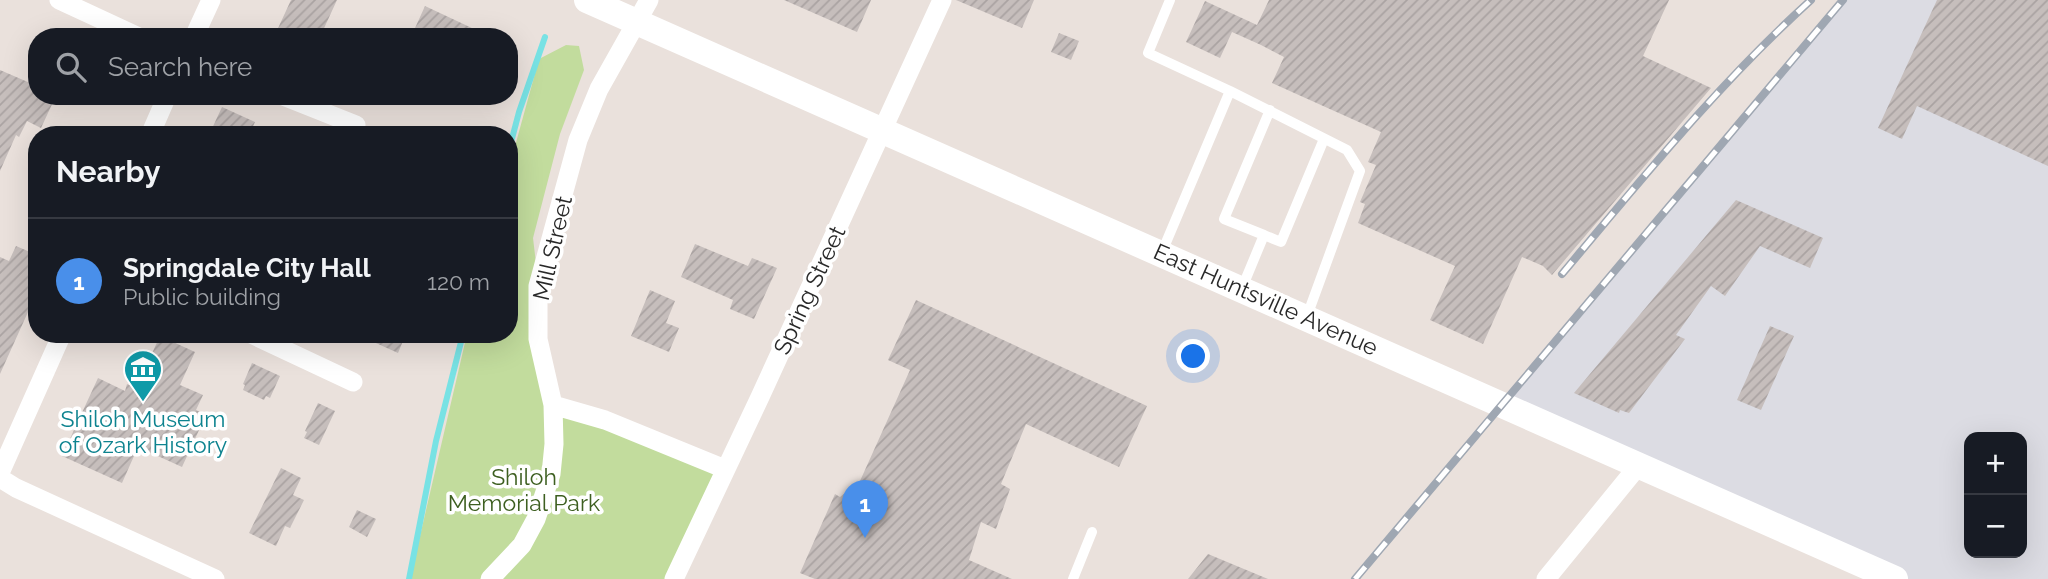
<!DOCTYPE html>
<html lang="en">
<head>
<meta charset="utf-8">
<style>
  :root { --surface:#171b24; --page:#20242c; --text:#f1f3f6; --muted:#9ea1a6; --line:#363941; --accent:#498fea }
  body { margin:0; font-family:Raleway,sans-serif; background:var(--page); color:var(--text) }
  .controls { position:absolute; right:21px; bottom:21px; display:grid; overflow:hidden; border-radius:14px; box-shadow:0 7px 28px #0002 }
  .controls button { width:63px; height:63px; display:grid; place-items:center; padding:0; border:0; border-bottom:2px solid var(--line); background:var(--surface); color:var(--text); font:35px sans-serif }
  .you { position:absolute; left:1194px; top:357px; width:24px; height:24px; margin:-18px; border:5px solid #fff; border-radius:50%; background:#1a73e8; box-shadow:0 0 0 10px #1a73e833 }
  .badge { display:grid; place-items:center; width:46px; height:46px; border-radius:50%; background:var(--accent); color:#fff; font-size:23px; font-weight:700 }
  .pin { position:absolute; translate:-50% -58px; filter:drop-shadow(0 2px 4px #0008) }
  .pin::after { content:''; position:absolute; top:37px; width:24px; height:21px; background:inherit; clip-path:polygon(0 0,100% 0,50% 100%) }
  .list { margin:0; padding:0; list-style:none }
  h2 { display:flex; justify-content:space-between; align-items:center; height:91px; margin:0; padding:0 28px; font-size:30px }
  h2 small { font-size:23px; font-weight:400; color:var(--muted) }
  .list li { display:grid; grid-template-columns:46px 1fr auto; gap:21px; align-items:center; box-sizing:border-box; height:126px; padding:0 28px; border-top:2px solid var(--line) }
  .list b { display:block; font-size:26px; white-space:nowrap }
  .list p { margin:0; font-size:23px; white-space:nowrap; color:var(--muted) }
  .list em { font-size:23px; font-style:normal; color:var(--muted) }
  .icon { flex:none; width:38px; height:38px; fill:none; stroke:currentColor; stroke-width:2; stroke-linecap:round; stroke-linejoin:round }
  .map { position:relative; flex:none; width:2048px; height:579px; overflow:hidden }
  .search { position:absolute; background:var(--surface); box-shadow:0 7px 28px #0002; left:28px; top:28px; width:490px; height:77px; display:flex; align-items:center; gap:18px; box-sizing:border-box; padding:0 24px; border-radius:28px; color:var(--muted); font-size:26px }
  .panel { position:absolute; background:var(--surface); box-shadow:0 7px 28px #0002; left:28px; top:126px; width:490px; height:217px; border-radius:28px }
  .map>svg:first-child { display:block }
  .industrial { fill:#dcdce3; fill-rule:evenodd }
  .grass { fill:#c2dc9d }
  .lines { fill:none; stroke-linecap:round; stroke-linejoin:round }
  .stream { stroke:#78e2e4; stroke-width:6 }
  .building { fill:url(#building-hatch) }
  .service { stroke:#fff; stroke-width:10 }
  .minor { stroke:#fff; stroke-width:19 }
  .secondary { stroke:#fff; stroke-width:26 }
  .rail-casing { stroke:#9fa7b2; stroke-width:8 }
  .rail { stroke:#fff; stroke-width:5; stroke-dasharray:16; stroke-linecap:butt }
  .labels { text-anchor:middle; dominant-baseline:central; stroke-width:7; stroke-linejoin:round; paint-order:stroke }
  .street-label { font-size:23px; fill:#292929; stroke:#fff }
  .culture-label { font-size:23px; fill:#0d838f; stroke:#fff }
  .park-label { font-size:23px; fill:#3d5f20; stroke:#fff }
</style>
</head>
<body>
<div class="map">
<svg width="2048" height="579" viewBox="0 0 2048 579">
  <defs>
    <pattern id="building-hatch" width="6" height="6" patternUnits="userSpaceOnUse" patternTransform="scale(1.75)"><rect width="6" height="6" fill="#c6bebc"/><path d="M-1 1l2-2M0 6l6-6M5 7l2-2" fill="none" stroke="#aaa3a2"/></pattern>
  </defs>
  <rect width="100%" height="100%" fill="#eae1dc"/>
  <!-- industrial -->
  <path class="industrial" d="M1843 0H2048V579H1895L1503 404ZM1969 437H2022V553H1969Z"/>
  <!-- grass -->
  <path class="grass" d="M566 45 579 46 584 70 560 134 533 238 553 405 725 469 674 579H410L467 334H509V168L539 59Z"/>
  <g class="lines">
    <!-- stream -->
    <path class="stream" d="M509 150 519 112 545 37
      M409 579 436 441 463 334"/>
  </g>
  <!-- building -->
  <path class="building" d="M291 0H337L320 37H274Z
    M784 0H871L857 32Z
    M956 0H1034L1022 28Z
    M1269 0H1669L1643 56 1711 88 1552 275 1543 266 1522 257 1483 344 1430 320 1455 266 1358 223 1365 204 1360 202 1376 165 1368 162 1381 132 1272 83 1284 57 1261 45 1232 32 1220 58 1186 42 1205 1 1257 25Z
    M1937 0H2048V166L1917 106 1902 139 1878 128Z
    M425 6 491 37H411Z
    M1059 33 1079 41 1071 60 1051 52Z
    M0 70 37 86V96H46L54 100 41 128 27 121 19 137 16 135 0 171Z
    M222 107 255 122 249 135H209Z
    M1736 200 1823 238 1810 268 1760 246 1725 296 1711 286 1676 335 1685 339 1629 413 1620 410 1619 413 1574 393Z
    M695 244 748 266 752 258 777 268 754 319 730 309 733 300 681 277Z
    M16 246 37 255V292L0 374V257L9 261Z
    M650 290 675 301 666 323 679 328 669 352 631 336Z
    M916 300 1147 406 1119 467 1026 424 1001 484 1010 489 996 529 981 522 969 560 1012 579H815L800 573 835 494 840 497 860 481 910 370 888 360Z
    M1770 326 1794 336 1761 410 1737 400Z
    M356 334H406L398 353Z
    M160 336 195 352 180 385 203 395 196 410 206 415 182 467 138 447 122 483 62 456 98 378 125 391 127 384 136 388Z
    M252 363 280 376 270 398 266 396 264 400 243 390 245 385 243 384Z
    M318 403 335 411 319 445 304 438 307 432 305 431Z
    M281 468 301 478 293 495 304 500 290 528 285 526 276 546 249 533Z
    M357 510 376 519 367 537 349 527Z
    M1208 554 1268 579H1188Z"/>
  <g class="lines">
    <!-- service -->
    <path class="service" d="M1170 0 1148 53 1230 91
      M1264 235 1224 219 1270 110
      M1162 252 1230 91 1347 150 1360 171 1307 316
      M1242 288 1264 235 1281 242 1324 139
      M1073 579 1092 532"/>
    <!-- minor -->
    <path class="minor" d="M59 0 139 37
      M194 37 211 0
      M283 96 356 125 351 135
      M150 135 167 96
      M251 334 353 382
      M553 405 605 420 725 469
      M0 473 62 334
      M0 478 16 488 215 579
      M490 579 522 545 536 519 551 474 554 444 553 405 538 339V286L578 140 599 89 649 0
      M674 579 760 397 942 0
      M1546 579 1639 465"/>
    <!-- secondary -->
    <path class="secondary" d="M587 0 1895 579"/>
    <defs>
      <path id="rail" d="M1562 274C1642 179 1719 83 1811 0
        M1355 579 1843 0"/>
    </defs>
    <!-- rail casing -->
    <use href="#rail" class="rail-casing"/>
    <!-- rail -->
    <use href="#rail" class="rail"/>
  </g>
  <!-- icons -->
  <defs>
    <symbol id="museum-pin" viewBox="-11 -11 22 30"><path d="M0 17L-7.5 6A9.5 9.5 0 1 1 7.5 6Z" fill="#0f9aa8" stroke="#fff"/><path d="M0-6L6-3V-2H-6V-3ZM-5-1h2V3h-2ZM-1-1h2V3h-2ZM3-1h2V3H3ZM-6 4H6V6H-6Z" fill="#fff"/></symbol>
  </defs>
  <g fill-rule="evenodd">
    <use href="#museum-pin" x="121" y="347" width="44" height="60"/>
  </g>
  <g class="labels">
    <!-- street labels -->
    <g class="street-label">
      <text transform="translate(552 248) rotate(-77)">Mill Street</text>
      <text transform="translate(809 290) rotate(-65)">Spring Street</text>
      <text transform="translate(1266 299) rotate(24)">East Huntsville Avenue</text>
    </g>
    <!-- culture labels -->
    <g class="culture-label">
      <text x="143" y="418">Shiloh Museum<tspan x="143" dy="26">of Ozark History</tspan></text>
    </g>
    <!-- park labels -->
    <g class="park-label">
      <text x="524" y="476">Shiloh<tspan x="524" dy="26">Memorial Park</tspan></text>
    </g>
  </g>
</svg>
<div class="controls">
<button>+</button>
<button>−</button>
</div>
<div class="you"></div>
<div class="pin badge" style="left:865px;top:538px">1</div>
<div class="search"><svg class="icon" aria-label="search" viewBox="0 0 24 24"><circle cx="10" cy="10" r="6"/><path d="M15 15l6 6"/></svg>Search here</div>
<section class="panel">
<h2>Nearby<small></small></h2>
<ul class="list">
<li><span class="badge">1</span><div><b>Springdale City Hall</b><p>Public building</p></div><em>120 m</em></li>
</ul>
</section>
</div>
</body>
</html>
